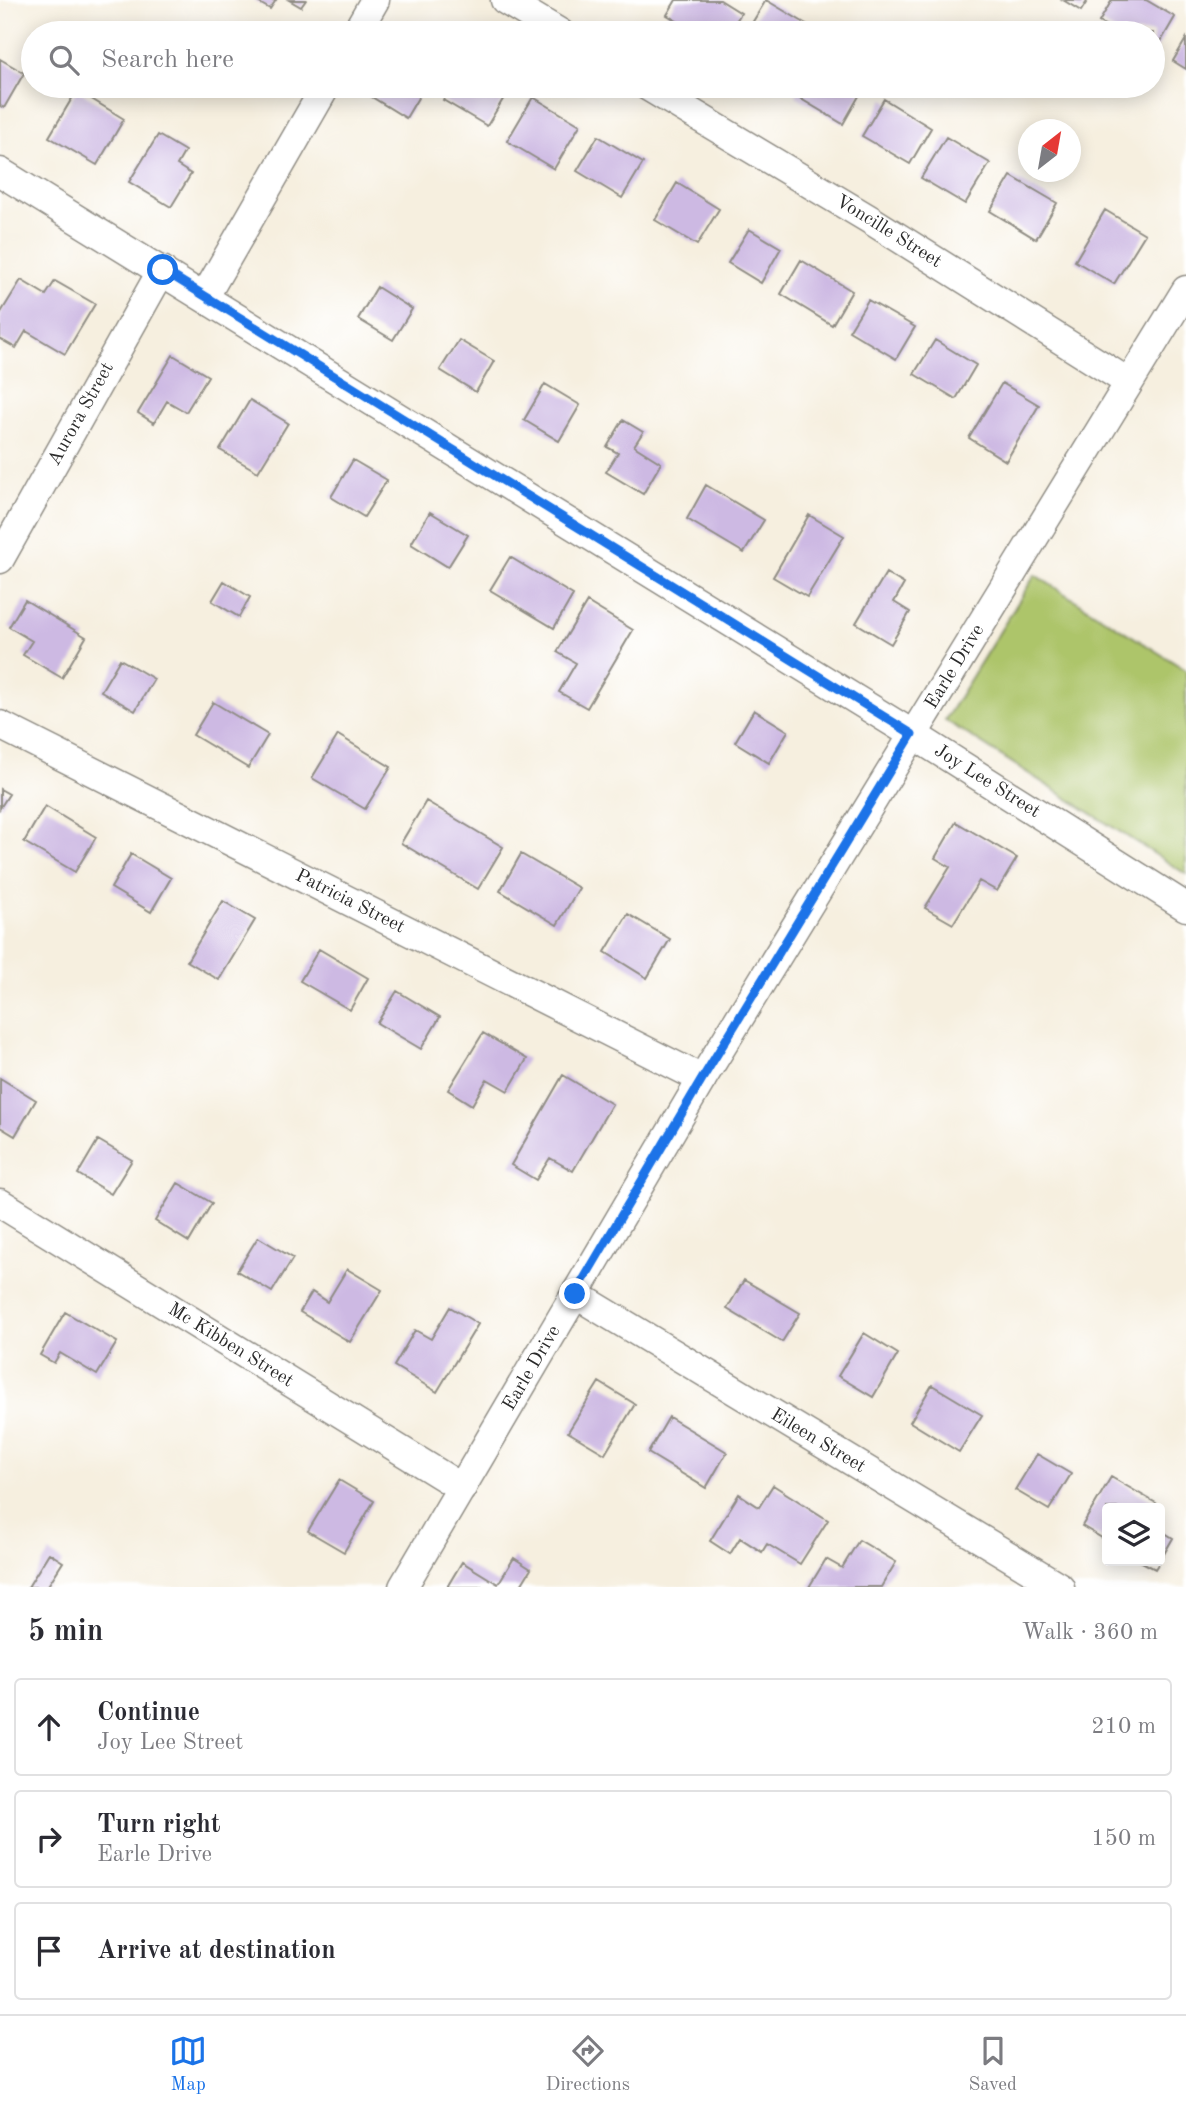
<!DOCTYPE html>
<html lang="en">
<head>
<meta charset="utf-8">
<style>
  :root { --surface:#fff; --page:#f7f7f7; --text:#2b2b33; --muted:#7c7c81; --line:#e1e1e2; --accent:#1a73e8 }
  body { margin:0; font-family:"Old Standard TT",serif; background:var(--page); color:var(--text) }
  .controls { position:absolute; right:21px; bottom:21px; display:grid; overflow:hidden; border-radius:7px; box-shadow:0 4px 18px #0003 }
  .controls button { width:63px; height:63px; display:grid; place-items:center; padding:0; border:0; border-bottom:2px solid var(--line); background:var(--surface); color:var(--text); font:35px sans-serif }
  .compass { position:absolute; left:1018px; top:119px; width:63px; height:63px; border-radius:50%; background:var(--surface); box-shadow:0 4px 18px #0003; rotate:31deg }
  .stop { position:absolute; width:21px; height:21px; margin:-16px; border:5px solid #1a73e8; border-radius:50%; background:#fff }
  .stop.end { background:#1a73e8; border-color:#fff; box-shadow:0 2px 7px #0008 }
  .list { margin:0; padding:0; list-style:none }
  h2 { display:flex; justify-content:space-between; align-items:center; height:91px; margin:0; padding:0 28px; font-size:30px }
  h2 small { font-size:23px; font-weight:400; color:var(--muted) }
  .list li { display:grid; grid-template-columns:46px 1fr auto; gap:21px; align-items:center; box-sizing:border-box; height:98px; margin:0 14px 14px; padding:0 14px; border:2px solid var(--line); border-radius:7px }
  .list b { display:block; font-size:26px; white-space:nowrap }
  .list p { margin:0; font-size:23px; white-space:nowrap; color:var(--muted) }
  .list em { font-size:23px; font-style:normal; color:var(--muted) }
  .icon { flex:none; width:38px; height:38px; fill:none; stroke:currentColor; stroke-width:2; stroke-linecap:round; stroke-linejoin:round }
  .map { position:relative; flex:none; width:1186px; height:1587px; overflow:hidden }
  .search { position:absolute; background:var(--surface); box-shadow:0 4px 18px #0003; left:21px; right:21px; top:21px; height:77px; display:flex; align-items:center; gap:18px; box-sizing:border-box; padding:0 24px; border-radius:38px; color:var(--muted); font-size:26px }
  .sheet { height:427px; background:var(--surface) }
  nav { display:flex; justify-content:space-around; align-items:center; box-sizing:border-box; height:98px; border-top:2px solid var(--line); background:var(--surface); font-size:19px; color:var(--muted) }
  nav a { display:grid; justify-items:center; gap:4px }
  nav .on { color:var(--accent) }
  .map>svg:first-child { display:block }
  .grass { fill:#adc56a; stroke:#6c784a; stroke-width:2 }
  .building { fill:#cdb9e3 }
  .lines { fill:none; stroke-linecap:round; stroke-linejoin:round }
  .street-casing { stroke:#908d85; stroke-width:31 }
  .street { stroke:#fff; stroke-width:28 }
  .route { stroke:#1a73e8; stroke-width:9 }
  .labels { text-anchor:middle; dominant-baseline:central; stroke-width:5; stroke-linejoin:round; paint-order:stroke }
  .street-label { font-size:19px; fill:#2b2b2b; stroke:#fff }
</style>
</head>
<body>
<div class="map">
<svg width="1186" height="1587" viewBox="0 0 1186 1587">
  <rect width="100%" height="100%" fill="#fff"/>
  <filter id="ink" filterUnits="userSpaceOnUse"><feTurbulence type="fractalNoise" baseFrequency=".0143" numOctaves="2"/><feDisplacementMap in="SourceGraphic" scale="14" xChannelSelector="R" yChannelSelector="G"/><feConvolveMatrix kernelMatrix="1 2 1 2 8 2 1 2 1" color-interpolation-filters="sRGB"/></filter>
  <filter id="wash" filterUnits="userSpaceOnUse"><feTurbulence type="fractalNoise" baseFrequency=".00686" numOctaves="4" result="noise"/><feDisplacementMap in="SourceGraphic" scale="28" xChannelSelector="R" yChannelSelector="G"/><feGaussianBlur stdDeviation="1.57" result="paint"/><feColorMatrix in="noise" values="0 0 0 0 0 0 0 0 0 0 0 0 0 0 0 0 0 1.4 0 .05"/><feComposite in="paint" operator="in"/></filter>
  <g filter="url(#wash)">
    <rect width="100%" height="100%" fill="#f6efdf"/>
    <!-- grass -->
    <path class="grass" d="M1035 575 1186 670V874L945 720Z"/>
    <g id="blocks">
      <!-- building -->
      <path class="building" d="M254 0H276L270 9Z
        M289 0H306L301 7Z
        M676 0H720L741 13 729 33H697L667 15Z
        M766 0 813 28 810 33H746Z
        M1063 0H1088L1081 11Z
        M1112 0H1146L1175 17 1153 55V33H1119L1099 22Z
        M410 22 429 33H403Z
        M1186 39V69L1173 61Z
        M0 59 24 73 4 108 0 106Z
        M372 86H425L406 118 367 94Z
        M451 86H511L487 126 443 100Z
        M802 86H857L863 89 843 124 796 96Z
        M77 90 124 119 97 165 49 137Z
        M533 97 580 125 554 169 507 141Z
        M884 99 931 128 910 164 862 136Z
        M158 135 185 151 177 165 191 174 171 207 129 182Z
        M598 136 643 163 622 198 577 171Z
        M946 137 990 163 965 204 921 178Z
        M1011 176 1057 203 1036 239 990 211Z
        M677 183 719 209 697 245 655 220Z
        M1105 210 1145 234 1114 284 1075 261Z
        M749 229 781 248 761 283 728 263Z
        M801 260 852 291 832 325 781 294Z
        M21 280 46 295 55 281 95 304 65 354 26 331 16 348 0 339V314Z
        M377 287 412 309 393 340 358 319Z
        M868 300 915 327 896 359 849 331Z
        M459 340 494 361 476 392 440 370Z
        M935 340 976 365 956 399 914 374Z
        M173 355 208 376 186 412 167 401 154 423 138 413Z
        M1002 383 1039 405 1006 461 969 438Z
        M545 384 580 405 559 441 524 420Z
        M250 400 288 423 258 472 220 450Z
        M623 420 643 432 634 446 661 463 643 494 606 472 618 453 607 447Z
        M353 460 387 480 364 517 331 497Z
        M706 485 764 520 744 553 687 519Z
        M430 512 468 535 448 567 411 544Z
        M809 515 844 536 807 597 773 577Z
        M510 557 573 595 554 628 490 590Z
        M886 573 904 584 894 602 910 612 891 644 856 623Z
        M224 581 250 597 239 617 212 601Z
        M25 600 86 637 62 678 23 655 32 641 9 627Z
        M587 602 633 630 587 708 559 692 576 663 557 652Z
        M120 659 154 679 135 711 101 691Z
        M213 702 268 735 248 768 193 735Z
        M754 710 788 731 769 763 735 742Z
        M338 735 391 767 365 809 312 778Z
        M0 789 9 794 0 808Z
        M426 801 503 847 478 889 401 843Z
        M45 806 96 837 75 872 24 842Z
        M956 822 1017 858 997 891 979 881 953 924 925 908 950 867 935 858Z
        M131 854 171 878 151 912 111 888Z
        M521 854 579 888 557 925 500 891Z
        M223 901 255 920 219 980 187 961Z
        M628 914 670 939 647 978 605 952Z
        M319 949 368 978 350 1010 300 981Z
        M397 991 440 1017 421 1049 377 1023Z
        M483 1033 527 1059 508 1091 487 1079 472 1105 448 1090Z
        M563 1075 612 1104 573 1171 550 1158 536 1180 511 1165Z
        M0 1078 36 1100 15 1136 0 1127Z
        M98 1140 132 1160 111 1194 78 1174Z
        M178 1183 212 1203 189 1242 155 1221Z
        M258 1237 293 1258 272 1292 237 1271Z
        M347 1269 382 1290 350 1342 300 1312 312 1292 327 1302Z
        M744 1280 800 1313 782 1342 727 1309Z
        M450 1307 478 1324 437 1392 394 1366 415 1330 431 1339Z
        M65 1312 117 1342 97 1375 60 1353 54 1363 40 1355Z
        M864 1333 898 1354 873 1397 838 1376Z
        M599 1382 635 1404 605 1454 568 1432Z
        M932 1385 982 1415 959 1452 910 1422Z
        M669 1417 727 1452 706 1488 648 1453Z
        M1037 1454 1071 1474 1049 1510 1015 1490Z
        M1111 1477 1156 1503 1153 1508H1107V1541L1082 1526Z
        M339 1480 374 1501 344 1552 308 1531Z
        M773 1485 828 1520 800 1564 767 1544 762 1552 740 1538 730 1554 710 1541 739 1494 759 1507Z
        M1160 1530 1173 1538 1160 1561Z
        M859 1540 896 1562 881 1587H809L826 1559 842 1568Z
        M49 1553 63 1562 47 1587H28Z
        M514 1558 531 1569 520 1587H447L462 1562 498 1584Z
        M1140 1561H1160L1155 1569Z"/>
    </g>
  </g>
  <g filter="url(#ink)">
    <use href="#blocks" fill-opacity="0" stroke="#908d85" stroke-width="2"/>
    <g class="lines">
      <defs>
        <g id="street">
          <path d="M505 0 560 33"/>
          <path d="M356 33 375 0"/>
          <path id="s1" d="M647 86 869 219 1128 382"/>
          <path id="s2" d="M0 172 912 734 1186 907"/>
          <path d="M205 296 326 86"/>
          <path id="s3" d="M0 559 162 270"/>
          <path id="s4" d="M0 725 702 1079"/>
          <path id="s5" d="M0 1203 462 1488"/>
          <path id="s6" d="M575 1294 1060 1587"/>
          <path id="s7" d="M403 1587 702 1079 1186 290"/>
        </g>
      </defs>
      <!-- street casing -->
      <use href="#street" class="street-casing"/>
      <!-- street -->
      <use href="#street" class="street"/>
    </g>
  </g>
  <g class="lines" filter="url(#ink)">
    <!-- route -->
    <path class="route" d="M163 270 912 734 702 1079 575 1294"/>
  </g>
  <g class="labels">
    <!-- street labels -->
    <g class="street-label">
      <text stroke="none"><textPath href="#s1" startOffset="282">Voncille Street</textPath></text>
      <text stroke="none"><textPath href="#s3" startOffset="166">Aurora Street</textPath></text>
      <text stroke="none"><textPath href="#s7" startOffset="1073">Earle Drive</textPath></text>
      <text stroke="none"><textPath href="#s2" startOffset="1160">Joy Lee Street</textPath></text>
      <text stroke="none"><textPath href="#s4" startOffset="392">Patricia Street</textPath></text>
      <text stroke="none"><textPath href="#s5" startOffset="271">Mc Kibben Street</textPath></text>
      <text stroke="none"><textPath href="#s7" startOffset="254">Earle Drive</textPath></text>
      <text stroke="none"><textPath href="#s6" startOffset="284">Eileen Street</textPath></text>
    </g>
  </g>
</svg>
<div class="controls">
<button><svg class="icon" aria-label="layers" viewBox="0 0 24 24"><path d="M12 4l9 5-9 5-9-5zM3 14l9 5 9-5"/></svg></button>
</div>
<svg class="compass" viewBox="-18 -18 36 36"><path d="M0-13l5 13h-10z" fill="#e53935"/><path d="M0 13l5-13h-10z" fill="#7c7c81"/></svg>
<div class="stop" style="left:163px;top:270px"></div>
<div class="stop end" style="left:575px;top:1294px"></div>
<div class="search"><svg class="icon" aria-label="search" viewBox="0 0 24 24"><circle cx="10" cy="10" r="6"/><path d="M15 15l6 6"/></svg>Search here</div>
</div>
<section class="sheet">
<h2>5 min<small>Walk · 360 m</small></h2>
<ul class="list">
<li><svg class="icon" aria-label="ahead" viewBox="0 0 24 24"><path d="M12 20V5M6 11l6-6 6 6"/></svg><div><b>Continue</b><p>Joy Lee Street</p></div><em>210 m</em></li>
<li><svg class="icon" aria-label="right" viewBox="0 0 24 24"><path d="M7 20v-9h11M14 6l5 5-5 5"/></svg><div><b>Turn right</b><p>Earle Drive</p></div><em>150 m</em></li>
<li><svg class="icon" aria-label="arrive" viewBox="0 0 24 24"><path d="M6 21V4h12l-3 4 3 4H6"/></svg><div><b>Arrive at destination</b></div></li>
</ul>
</section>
<nav>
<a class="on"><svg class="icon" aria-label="map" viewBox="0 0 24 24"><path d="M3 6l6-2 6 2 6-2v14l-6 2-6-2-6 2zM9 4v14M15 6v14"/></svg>Map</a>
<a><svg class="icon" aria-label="directions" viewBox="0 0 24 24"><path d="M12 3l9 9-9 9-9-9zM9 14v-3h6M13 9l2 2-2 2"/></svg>Directions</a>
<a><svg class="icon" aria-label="saved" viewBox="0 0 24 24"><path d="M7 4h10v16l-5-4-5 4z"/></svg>Saved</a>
</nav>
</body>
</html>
